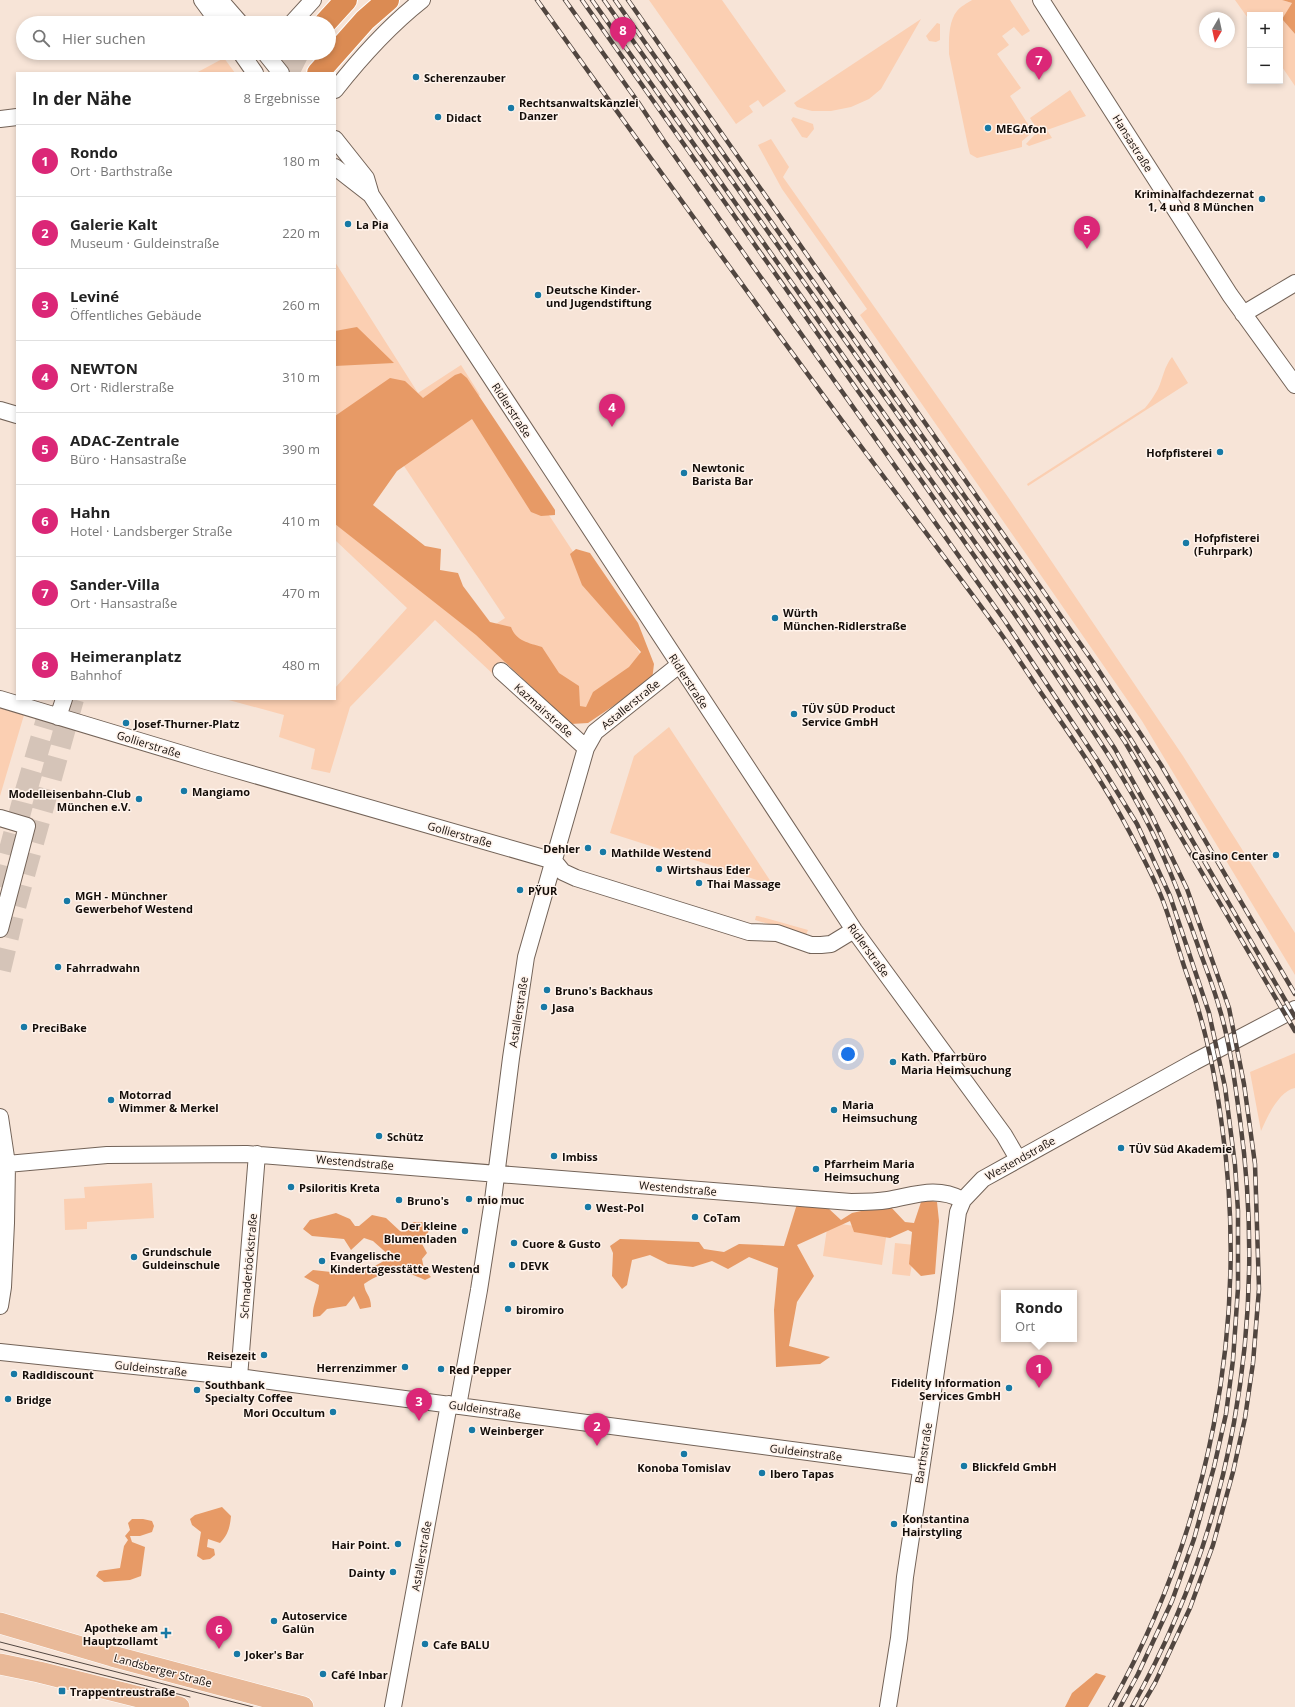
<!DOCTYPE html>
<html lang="de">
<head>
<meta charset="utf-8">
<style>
  :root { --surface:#fff; --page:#f2f2f2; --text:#222; --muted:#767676; --line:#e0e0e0; --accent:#db2777 }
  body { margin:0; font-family:"Open Sans",sans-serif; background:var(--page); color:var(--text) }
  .controls { position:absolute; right:12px; top:12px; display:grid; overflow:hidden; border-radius:0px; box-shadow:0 2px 6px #0003 }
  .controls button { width:36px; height:36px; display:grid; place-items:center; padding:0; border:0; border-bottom:1px solid var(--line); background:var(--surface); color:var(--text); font:20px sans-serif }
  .compass { position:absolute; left:1199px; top:12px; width:36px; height:36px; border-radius:50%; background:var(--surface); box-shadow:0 2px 6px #0003; rotate:189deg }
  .you { position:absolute; left:848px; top:1054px; width:14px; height:14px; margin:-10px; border:3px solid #fff; border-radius:50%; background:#1a73e8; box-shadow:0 0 0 6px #1a73e833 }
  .badge { display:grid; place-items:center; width:26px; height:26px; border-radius:50%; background:var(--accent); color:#fff; font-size:13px; font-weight:700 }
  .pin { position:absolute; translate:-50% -33px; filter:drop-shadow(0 1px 2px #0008) }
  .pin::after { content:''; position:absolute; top:21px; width:14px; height:12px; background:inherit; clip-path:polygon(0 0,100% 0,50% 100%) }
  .popup { position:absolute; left:1001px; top:1290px; width:76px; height:52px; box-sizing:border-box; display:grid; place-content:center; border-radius:0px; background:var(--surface); filter:drop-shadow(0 1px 3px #0005); font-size:13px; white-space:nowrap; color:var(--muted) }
  .popup b { font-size:15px; color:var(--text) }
  .popup::after { content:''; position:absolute; left:50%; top:100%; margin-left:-8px; border:8px solid transparent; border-top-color:var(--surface) }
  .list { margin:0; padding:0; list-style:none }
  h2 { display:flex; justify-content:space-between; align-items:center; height:52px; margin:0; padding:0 16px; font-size:17px }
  h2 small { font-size:13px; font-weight:400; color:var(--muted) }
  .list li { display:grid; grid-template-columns:26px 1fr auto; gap:12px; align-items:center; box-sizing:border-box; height:72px; padding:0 16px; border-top:1px solid var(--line) }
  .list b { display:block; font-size:15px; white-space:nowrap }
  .list p { margin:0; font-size:13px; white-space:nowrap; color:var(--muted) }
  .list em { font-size:13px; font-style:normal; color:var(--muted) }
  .icon { flex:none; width:22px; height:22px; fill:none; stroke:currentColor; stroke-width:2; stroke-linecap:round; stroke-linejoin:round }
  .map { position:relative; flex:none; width:1295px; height:1707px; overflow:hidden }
  .search { position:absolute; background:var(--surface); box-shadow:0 2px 6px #0003; left:16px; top:16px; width:320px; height:44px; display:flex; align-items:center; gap:10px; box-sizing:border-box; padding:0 14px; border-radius:22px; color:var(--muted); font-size:15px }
  .panel { position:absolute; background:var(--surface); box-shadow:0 2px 6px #0003; left:16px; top:72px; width:320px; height:628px; border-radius:0px }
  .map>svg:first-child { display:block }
  .green { fill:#fbcfb2; fill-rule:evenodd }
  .forest { fill:#e79a66 }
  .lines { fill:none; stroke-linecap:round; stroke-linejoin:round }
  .highway-tunnel { stroke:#d5c4b8; stroke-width:22; stroke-dasharray:22 11; stroke-linecap:butt }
  .minor-casing { stroke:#736358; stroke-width:18 }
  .major-casing { stroke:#fff; stroke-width:22 }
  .highway-casing { stroke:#fff; stroke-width:24 }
  .minor { stroke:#fff; stroke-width:16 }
  .major { stroke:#e9b998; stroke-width:21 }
  .highway { stroke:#db8b53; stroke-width:22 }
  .tram { stroke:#514640; stroke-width:1 }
  .rail-casing { stroke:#514640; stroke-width:4.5 }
  .rail { stroke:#fff3eb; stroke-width:3; stroke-dasharray:9; stroke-linecap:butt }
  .poi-dot { fill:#1779a5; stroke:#fff3eb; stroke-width:1.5 }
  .labels { text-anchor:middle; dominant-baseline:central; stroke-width:3; stroke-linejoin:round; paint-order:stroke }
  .poi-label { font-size:11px; font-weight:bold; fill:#140d09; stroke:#fff3eb; text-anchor:start }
  .street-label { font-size:11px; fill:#140d09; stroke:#fff3eb }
</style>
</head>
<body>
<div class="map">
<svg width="1295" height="1707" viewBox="0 0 1295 1707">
  <rect width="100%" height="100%" fill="#f7e4d7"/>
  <!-- green -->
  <path class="green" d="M649 0H722L786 91 763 107 758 100 749 106 753 112 736 124Z
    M972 0H1010L1030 31 1022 36 1014 27 1002 36 1009 45 997 54 1021 88 1010 96 1033 132 1022 141V147L977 158 970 154 968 146 949 54C949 41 948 22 957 11 960 7 967 3 972 0Z
    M1235 0H1282L1292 3 1282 19 1295 34V86L1280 64V15H1250V21Z
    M921 19 881 89 869 99 851 107 831 111H812L797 107 794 103Z
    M937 23 940 24V40L936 42 929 41 926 36Z
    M224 58 235 73H196Z
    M1070 90 1086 116 1047 130 1052 138 1029 146 1026 144 1038 131 1030 118Z
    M793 117 813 124 814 129 807 138 802 137 791 120Z
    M771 139 789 167 783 177 1008 497 1183 756 1295 933V975L1142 721 860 315 867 309 782 189 758 145Z
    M335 262 418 393 461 365 480 395 474 399 477 406 653 673 593 716 514 655 493 674 435 620 350 707 330 773 311 769 315 749 279 737 284 715 225 699H335V688L407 608 335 540ZM396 454 505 618 485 631 360 511Z
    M1172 357 1188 383 1028 486 1027 484 1145 408C1150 402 1154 396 1158 389 1163 378 1164 367 1172 357Z
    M0 708 24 715 0 796Z
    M669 727 773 885 610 833 634 756Z
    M756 916H758L808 930 806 935 755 920Z
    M1295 1053V1088C1279 1091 1267 1117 1261 1131L1250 1072Z
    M152 1183 154 1218 87 1222V1229L65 1230 64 1199 85 1198 84 1187Z
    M828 1222 887 1231 882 1265 823 1256Z
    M895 1243 915 1245 910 1276 892 1274Z"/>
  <!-- forest -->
  <path class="forest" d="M1282 0H1295V34L1282 19 1292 3Z
    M357 327 394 363 335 366V331Z
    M461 373 467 378 555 510V515L541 516 531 512 472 419 397 471 373 505 425 546 441 549 440 570 458 573 463 586 490 622 511 627C516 641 529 643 542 647L559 673 579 686 580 706 586 707 593 692 629 667 641 652 582 585 570 554 576 549 590 553 638 623 654 664 652 680 588 723 571 724 476 635 335 524V416L390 378 405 381 423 398 455 375Z
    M922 1199 937 1202 939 1221 935 1274 921 1276 909 1264 912 1232 908 1230 890 1238 854 1232 850 1221 797 1245 814 1276 797 1302 789 1346 830 1357 820 1364 776 1367 774 1310 778 1268 749 1257 728 1269 712 1261 693 1267 668 1264 650 1255 632 1260 627 1285 622 1289 612 1276 613 1253 610 1246 620 1239 699 1242 704 1249 724 1252 739 1244 784 1246 797 1204 828 1208 841 1220 852 1213 889 1205 905 1222 914 1223Z
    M336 1213 350 1219 355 1226H359L372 1215 386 1218 400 1231H406L413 1222H424L429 1231 421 1242 427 1253 422 1259 424 1269 431 1277 425 1280C400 1268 387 1269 364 1284 365 1294 371 1295 371 1307L360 1309 354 1296 346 1306 327 1309 320 1316 313 1317C312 1306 318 1297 319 1285L304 1277 313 1270 349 1274 363 1269 373 1267 391 1257 373 1241 364 1238 351 1250 344 1239 312 1236 303 1229 310 1220Z
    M222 1507 231 1516C230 1527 228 1535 220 1543L208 1539 207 1547 214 1549 215 1555 210 1559 203 1560 197 1556 201 1532 192 1525 190 1519 195 1515Z
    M132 1519H143L152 1521 154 1526 152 1532 140 1536H130L132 1542 145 1547 141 1576 130 1580 104 1582 96 1576 99 1571 120 1568 124 1546 128 1540 125 1536 130 1530 128 1523Z
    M1096 1673 1106 1676 1088 1707H1065L1072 1693Z"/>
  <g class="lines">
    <!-- highway-tunnel -->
    <path class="highway-tunnel" d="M288 73 298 53
      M0 887 23 801 53 699
      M0 970 14 911 73 699"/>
    <defs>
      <path id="minor" d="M202 0 219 23
        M220 0 240 23
        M1041 0 1230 295 1295 385
        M292 23 313 0
        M241 53 255 73
        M265 53 281 73
        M335 90C361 57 389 26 422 0
        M0 119 17 117
        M335 139 366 178 371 195 854 930 1004 1135 1018 1159
        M335 167 371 195
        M1243 314 1295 283
        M0 410 17 415
        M501 671 586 748
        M0 699 206 761 554 861 563 872 576 878 749 932 777 933 811 945H821L831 944 854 930
        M58 717 64 699
        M0 818 27 826 0 929
        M0 1117 7 1164 6 1223 3 1287 0 1306
        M7 1164 107 1155 247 1154 851 1202C863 1202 876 1202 888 1200 916 1195 936 1186 963 1200
        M0 1352 239 1377 921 1467
        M239 1377 257 1154
        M458 1406 479 1290 493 1200 511 1058 526 957 586 748 595 732 679 665
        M393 1707 449 1404
        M888 1707 899 1638 905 1577 945 1311 958 1212 963 1200 983 1179 1194 1062 1295 1009"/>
      <path id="major" d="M0 1623 112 1656 303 1707
        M0 1664 39 1672 179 1707"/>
      <path id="highway" d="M325 23 346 0
        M318 73 365 20 388 0"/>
    </defs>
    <!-- minor casing -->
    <use href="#minor" class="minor-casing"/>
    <!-- major casing -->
    <use href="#major" class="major-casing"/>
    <!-- highway casing -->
    <use href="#highway" class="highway-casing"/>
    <!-- minor -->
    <use href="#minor" class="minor"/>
    <!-- major -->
    <use href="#major" class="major"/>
    <!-- highway -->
    <use href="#highway" class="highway"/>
    <!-- tram -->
    <path class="tram" d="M0 1642 253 1707
      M0 1649 190 1697"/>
    <defs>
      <path id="rail" d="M537 0C643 148 749 295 857 441 903 503 951 565 996 627 1014 651 1029 676 1046 700 1075 742 1105 785 1129 831 1141 854 1154 877 1163 901 1171 922 1177 944 1184 966 1189 981 1195 996 1199 1012 1210 1049 1217 1088 1222 1126 1250 1326 1209 1531 1110 1707
        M565 0 638 102 664 141 1005 621 1098 761 1137 824 1170 896 1209 1013 1225 1087 1235 1165 1238 1211V1288L1233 1360 1226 1414 1214 1467 1194 1539 1172 1601 1138 1674 1120 1707
        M582 0C688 150 793 300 899 449 955 528 1011 607 1064 687 1092 730 1122 773 1145 818 1166 858 1182 900 1197 943 1204 964 1213 985 1219 1007 1230 1042 1235 1083 1240 1120 1268 1322 1232 1529 1132 1707
        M592 0 1022 609 1115 749 1152 816 1187 889 1229 1008 1244 1084 1255 1164 1259 1289 1253 1363 1245 1418 1233 1472 1213 1545 1190 1608 1155 1683 1141 1707
        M604 0 1031 603 1125 742 1295 1031
        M615 0 1037 599 1130 738 1171 804 1295 1017
        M628 0 1093 662 1161 765 1295 994"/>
    </defs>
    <!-- rail casing -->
    <use href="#rail" class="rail-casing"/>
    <!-- rail -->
    <use href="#rail" class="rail"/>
  </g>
  <!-- markers -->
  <g class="poi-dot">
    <circle cx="416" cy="77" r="4"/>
    <circle cx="511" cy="108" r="4"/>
    <circle cx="438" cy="117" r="4"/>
    <circle cx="988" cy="128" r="4"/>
    <circle cx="1262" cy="199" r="4"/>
    <circle cx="348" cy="224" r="4"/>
    <circle cx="538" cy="295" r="4"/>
    <circle cx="1220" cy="452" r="4"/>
    <circle cx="684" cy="473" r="4"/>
    <circle cx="1186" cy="543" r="4"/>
    <circle cx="775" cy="618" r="4"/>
    <circle cx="794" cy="714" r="4"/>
    <circle cx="126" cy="723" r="4"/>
    <circle cx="184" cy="791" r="4"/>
    <circle cx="139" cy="799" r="4"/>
    <circle cx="588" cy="848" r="4"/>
    <circle cx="603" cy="852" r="4"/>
    <circle cx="1276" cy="855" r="4"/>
    <circle cx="659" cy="869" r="4"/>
    <circle cx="699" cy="883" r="4"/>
    <circle cx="520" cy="890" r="4"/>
    <circle cx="67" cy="901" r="4"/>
    <circle cx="58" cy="967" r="4"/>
    <circle cx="547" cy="990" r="4"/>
    <circle cx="544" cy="1007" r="4"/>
    <circle cx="24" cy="1027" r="4"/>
    <circle cx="893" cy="1062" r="4"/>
    <circle cx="111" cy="1100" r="4"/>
    <circle cx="834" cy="1110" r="4"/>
    <circle cx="379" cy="1136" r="4"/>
    <circle cx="1121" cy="1148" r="4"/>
    <circle cx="554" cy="1156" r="4"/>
    <circle cx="816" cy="1169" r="4"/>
    <circle cx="291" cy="1187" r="4"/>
    <circle cx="469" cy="1199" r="4"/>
    <circle cx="399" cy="1200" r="4"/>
    <circle cx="588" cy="1207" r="4"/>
    <circle cx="695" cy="1217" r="4"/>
    <circle cx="465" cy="1231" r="4"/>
    <circle cx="514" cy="1243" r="4"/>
    <circle cx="134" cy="1257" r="4"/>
    <circle cx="322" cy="1261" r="4"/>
    <circle cx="512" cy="1265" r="4"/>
    <circle cx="508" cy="1309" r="4"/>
    <circle cx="264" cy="1355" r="4"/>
    <circle cx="405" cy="1367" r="4"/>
    <circle cx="441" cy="1369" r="4"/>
    <circle cx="14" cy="1374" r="4"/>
    <circle cx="1009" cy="1388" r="4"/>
    <circle cx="197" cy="1390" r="4"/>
    <circle cx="8" cy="1399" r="4"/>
    <circle cx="333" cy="1412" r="4"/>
    <circle cx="472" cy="1430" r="4"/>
    <circle cx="684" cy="1454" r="4"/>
    <circle cx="964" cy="1466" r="4"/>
    <circle cx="762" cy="1473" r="4"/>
    <circle cx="894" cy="1524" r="4"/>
    <circle cx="398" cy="1544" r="4"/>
    <circle cx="393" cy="1572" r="4"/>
    <circle cx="274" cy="1621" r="4"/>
    <path d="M164 1627h4v4h4v4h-4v4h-4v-4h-4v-4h4z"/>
    <circle cx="425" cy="1644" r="4"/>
    <circle cx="237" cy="1654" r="4"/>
    <circle cx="323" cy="1674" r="4"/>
    <rect x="58" y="1687" width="8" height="8" rx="2"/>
  </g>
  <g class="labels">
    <!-- poi labels -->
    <g class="poi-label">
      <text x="424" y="77">Scherenzauber</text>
      <text x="519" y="102">Rechtsanwaltskanzlei<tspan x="519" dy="13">Danzer</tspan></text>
      <text x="446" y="117">Didact</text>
      <text x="996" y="128">MEGAfon</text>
      <text x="1254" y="193" text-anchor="end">Kriminalfachdezernat<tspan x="1254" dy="13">1, 4 und 8 München</tspan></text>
      <text x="356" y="224">La Pia</text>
      <text x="546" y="289">Deutsche Kinder-<tspan x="546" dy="13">und Jugendstiftung</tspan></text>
      <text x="1212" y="452" text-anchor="end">Hofpfisterei</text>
      <text x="692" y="467">Newtonic<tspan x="692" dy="13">Barista Bar</tspan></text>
      <text x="1194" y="537">Hofpfisterei<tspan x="1194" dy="13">(Fuhrpark)</tspan></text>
      <text x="783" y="612">Würth<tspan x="783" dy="13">München-Ridlerstraße</tspan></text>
      <text x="802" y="708">TÜV SÜD Product<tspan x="802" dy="13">Service GmbH</tspan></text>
      <text x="134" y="723">Josef-Thurner-Platz</text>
      <text x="192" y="791">Mangiamo</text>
      <text x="131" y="793" text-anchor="end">Modelleisenbahn-Club<tspan x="131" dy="13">München e.V.</tspan></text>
      <text x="580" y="848" text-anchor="end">Dehler</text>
      <text x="611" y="852">Mathilde Westend</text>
      <text x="1268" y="855" text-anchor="end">Casino Center</text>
      <text x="667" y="869">Wirtshaus Eder</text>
      <text x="707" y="883">Thai Massage</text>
      <text x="528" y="890">PŸUR</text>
      <text x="75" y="895">MGH - Münchner<tspan x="75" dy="13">Gewerbehof Westend</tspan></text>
      <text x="66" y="967">Fahrradwahn</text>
      <text x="555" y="990">Bruno's Backhaus</text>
      <text x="552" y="1007">Jasa</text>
      <text x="32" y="1027">PreciBake</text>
      <text x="901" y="1056">Kath. Pfarrbüro<tspan x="901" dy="13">Maria Heimsuchung</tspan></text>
      <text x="119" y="1094">Motorrad<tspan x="119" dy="13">Wimmer &amp; Merkel</tspan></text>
      <text x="842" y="1104">Maria<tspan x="842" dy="13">Heimsuchung</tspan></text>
      <text x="387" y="1136">Schütz</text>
      <text x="1129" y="1148">TÜV Süd Akademie</text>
      <text x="562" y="1156">Imbiss</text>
      <text x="824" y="1163">Pfarrheim Maria<tspan x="824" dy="13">Heimsuchung</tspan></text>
      <text x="299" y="1187">Psiloritis Kreta</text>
      <text x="477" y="1199">mio muc</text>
      <text x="407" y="1200">Bruno's</text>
      <text x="596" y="1207">West-Pol</text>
      <text x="703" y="1217">CoTam</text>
      <text x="457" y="1225" text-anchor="end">Der kleine<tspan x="457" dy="13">Blumenladen</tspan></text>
      <text x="522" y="1243">Cuore &amp; Gusto</text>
      <text x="142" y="1251">Grundschule<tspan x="142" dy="13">Guldeinschule</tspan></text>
      <text x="330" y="1255">Evangelische<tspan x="330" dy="13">Kindertagesstätte Westend</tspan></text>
      <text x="520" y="1265">DEVK</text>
      <text x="516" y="1309">biromiro</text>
      <text x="256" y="1355" text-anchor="end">Reisezeit</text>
      <text x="397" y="1367" text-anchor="end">Herrenzimmer</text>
      <text x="449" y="1369">Red Pepper</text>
      <text x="22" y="1374">Radldiscount</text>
      <text x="1001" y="1382" text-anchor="end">Fidelity Information<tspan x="1001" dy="13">Services GmbH</tspan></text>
      <text x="205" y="1384">Southbank<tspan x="205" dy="13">Specialty Coffee</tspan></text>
      <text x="16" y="1399">Bridge</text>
      <text x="325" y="1412" text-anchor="end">Mori Occultum</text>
      <text x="480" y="1430">Weinberger</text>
      <text x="972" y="1466">Blickfeld GmbH</text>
      <text x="684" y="1467" text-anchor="middle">Konoba Tomislav</text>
      <text x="770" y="1473">Ibero Tapas</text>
      <text x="902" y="1518">Konstantina<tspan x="902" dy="13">Hairstyling</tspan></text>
      <text x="390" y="1544" text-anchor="end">Hair Point.</text>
      <text x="385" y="1572" text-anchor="end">Dainty</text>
      <text x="282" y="1615">Autoservice<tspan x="282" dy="13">Galün</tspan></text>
      <text x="158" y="1627" text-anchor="end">Apotheke am<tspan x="158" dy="13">Hauptzollamt</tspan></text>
      <text x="433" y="1644">Cafe BALU</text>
      <text x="245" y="1654">Joker's Bar</text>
      <text x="331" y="1674">Café Inbar</text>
      <text x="70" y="1691">Trappentreustraße</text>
    </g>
    <!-- street labels -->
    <g class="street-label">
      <text transform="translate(1133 143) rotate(58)">Hansastraße</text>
      <text transform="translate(512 410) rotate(57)">Ridlerstraße</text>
      <text transform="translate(689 681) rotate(57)">Ridlerstraße</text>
      <text transform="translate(630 704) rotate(-39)">Astallerstraße</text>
      <text transform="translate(544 710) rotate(42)">Kazmairstraße</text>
      <text transform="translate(149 744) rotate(17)">Gollierstraße</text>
      <text transform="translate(460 834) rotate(16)">Gollierstraße</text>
      <text transform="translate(869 950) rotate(54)">Ridlerstraße</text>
      <text transform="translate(518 1012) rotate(-81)">Astallerstraße</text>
      <text transform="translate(1020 1158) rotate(-29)">Westendstraße</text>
      <text transform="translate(355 1162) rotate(5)">Westendstraße</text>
      <text transform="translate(678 1188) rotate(5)">Westendstraße</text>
      <text transform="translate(248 1266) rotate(-85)">Schnaderböckstraße</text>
      <text transform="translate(151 1368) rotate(6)">Guldeinstraße</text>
      <text transform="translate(485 1409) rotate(8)">Guldeinstraße</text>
      <text transform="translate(806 1452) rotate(7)">Guldeinstraße</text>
      <text transform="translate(923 1453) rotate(-81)">Barthstraße</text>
      <text transform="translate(421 1556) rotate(-80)">Astallerstraße</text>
      <text transform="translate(163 1670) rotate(15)">Landsberger Straße</text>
    </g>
  </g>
</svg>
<div class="controls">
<button>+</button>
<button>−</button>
</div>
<svg class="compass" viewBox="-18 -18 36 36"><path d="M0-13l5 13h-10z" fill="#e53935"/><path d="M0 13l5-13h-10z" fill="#767676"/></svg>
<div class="you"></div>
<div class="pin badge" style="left:1039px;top:1388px">1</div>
<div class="popup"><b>Rondo</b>Ort</div>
<div class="pin badge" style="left:597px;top:1446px">2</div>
<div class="pin badge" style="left:419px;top:1421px">3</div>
<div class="pin badge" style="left:612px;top:427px">4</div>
<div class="pin badge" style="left:1087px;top:249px">5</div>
<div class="pin badge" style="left:219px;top:1649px">6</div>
<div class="pin badge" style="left:1039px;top:80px">7</div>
<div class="pin badge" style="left:623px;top:50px">8</div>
<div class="search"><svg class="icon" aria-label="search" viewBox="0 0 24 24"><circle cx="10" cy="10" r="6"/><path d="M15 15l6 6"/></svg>Hier suchen</div>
<section class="panel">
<h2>In der Nähe<small>8 Ergebnisse</small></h2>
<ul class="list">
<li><span class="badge">1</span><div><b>Rondo</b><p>Ort · Barthstraße</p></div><em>180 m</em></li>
<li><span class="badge">2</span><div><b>Galerie Kalt</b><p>Museum · Guldeinstraße</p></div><em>220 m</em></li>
<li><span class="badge">3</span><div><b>Leviné</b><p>Öffentliches Gebäude</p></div><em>260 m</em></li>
<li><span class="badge">4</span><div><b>NEWTON</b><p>Ort · Ridlerstraße</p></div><em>310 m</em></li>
<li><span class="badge">5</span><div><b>ADAC-Zentrale</b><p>Büro · Hansastraße</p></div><em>390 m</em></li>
<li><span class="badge">6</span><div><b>Hahn</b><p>Hotel · Landsberger Straße</p></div><em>410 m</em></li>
<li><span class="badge">7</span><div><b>Sander-Villa</b><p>Ort · Hansastraße</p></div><em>470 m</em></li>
<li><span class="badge">8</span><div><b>Heimeranplatz</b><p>Bahnhof</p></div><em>480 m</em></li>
</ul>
</section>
</div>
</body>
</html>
